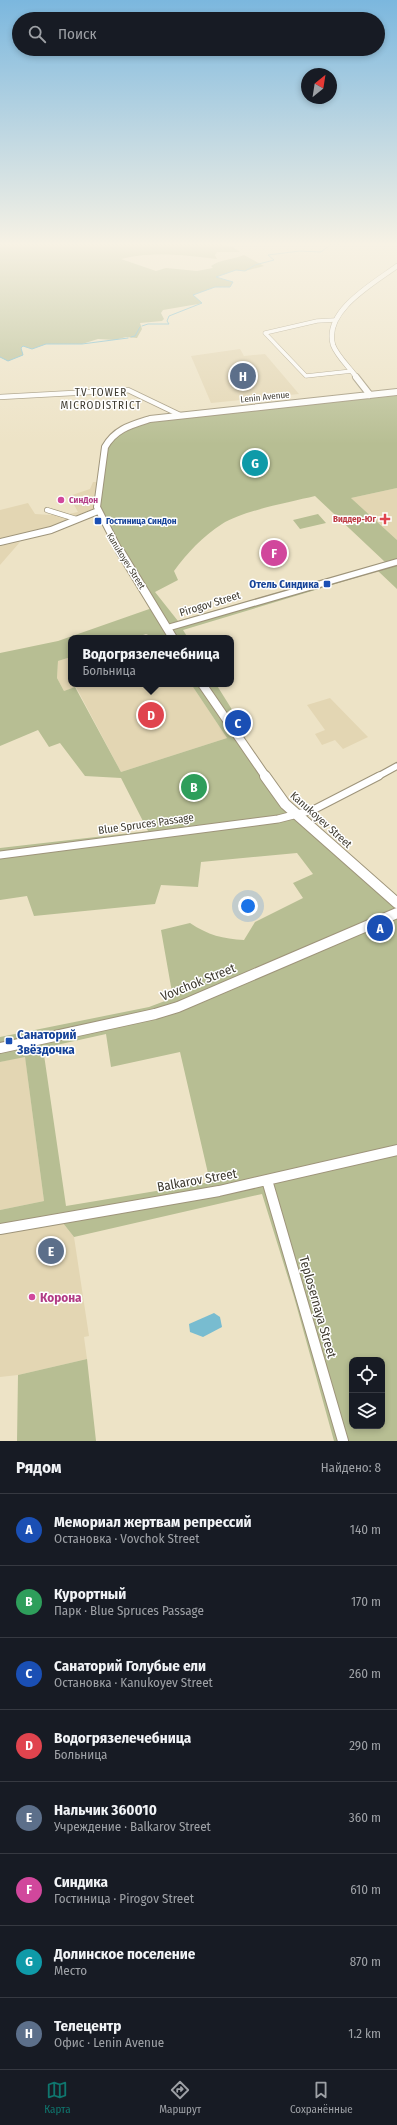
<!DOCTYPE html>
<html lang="ru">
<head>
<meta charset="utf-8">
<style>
  :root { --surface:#171b24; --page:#20242c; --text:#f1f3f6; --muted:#9ea1a6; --line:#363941; --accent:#0f766e }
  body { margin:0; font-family:"Fira Sans Condensed",sans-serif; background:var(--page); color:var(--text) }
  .controls { position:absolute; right:12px; bottom:12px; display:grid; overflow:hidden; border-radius:8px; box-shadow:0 2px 6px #0003 }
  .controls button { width:36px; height:36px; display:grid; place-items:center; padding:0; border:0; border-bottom:1px solid var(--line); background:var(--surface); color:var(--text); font:20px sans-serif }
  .compass { position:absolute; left:301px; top:68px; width:36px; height:36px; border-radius:50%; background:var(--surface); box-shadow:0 2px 6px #0003; rotate:30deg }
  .you { position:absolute; left:248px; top:906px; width:14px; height:14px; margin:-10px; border:3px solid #fff; border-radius:50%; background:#1a73e8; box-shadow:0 0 0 6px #1a73e833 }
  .badge { display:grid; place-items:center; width:26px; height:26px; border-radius:50%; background:var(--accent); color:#fff; font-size:13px; font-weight:700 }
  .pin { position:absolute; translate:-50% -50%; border:2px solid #fff; box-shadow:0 1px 4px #0006 }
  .popup { position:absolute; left:68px; top:635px; width:166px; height:52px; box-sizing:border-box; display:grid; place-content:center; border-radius:8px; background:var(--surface); filter:drop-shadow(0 1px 3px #0005); font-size:13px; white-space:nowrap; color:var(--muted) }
  .popup b { font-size:15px; color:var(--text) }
  .popup::after { content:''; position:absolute; left:50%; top:100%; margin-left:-8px; border:8px solid transparent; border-top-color:var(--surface) }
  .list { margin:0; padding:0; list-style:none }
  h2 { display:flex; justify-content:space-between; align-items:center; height:52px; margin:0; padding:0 16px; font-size:17px }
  h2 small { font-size:13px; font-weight:400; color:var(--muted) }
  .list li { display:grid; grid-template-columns:26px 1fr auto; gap:12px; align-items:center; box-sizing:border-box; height:72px; padding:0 16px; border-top:1px solid var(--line) }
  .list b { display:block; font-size:15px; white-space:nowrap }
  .list p { margin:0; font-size:13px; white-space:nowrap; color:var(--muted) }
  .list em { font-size:13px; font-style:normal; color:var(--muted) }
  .icon { flex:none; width:22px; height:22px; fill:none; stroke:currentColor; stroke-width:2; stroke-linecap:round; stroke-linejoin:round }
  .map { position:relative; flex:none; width:397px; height:1441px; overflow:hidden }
  .search { position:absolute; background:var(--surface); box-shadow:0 2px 6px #0003; left:12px; right:12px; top:12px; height:44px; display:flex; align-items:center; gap:10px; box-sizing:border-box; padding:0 14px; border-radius:22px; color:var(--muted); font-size:15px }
  .sheet { height:628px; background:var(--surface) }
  nav { display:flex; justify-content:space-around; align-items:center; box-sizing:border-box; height:56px; border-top:1px solid var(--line); background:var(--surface); font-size:11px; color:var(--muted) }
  nav a { display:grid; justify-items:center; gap:2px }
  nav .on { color:var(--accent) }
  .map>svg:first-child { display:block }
  .built { fill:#e3d6b3 }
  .green { fill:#b7be93; fill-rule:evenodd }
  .water { fill:#78bcd0 }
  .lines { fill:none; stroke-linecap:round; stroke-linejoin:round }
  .stream { stroke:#78bcd0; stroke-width:1 }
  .street-far4-casing { stroke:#9e947a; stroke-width:4.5 }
  .street-far3-casing { stroke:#9e947a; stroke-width:6 }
  .street-far2-casing { stroke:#9e947a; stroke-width:8 }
  .street-far1-casing { stroke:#9e947a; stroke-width:9 }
  .street-casing { stroke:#9e947a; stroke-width:12 }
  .secondary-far3-casing { stroke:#9e947a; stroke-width:5.5 }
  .secondary-far2-casing { stroke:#9e947a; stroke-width:8 }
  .secondary-far1-casing { stroke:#9e947a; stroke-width:10 }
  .secondary-casing { stroke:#9e947a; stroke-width:12 }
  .street-far4 { stroke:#fff; stroke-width:3.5 }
  .street-far3 { stroke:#fff; stroke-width:4.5 }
  .street-far2 { stroke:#fff; stroke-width:5.5 }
  .street-far1 { stroke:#fff; stroke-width:7 }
  .street { stroke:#fff; stroke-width:10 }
  .secondary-far3 { stroke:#fff; stroke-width:4.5 }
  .secondary-far2 { stroke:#fff; stroke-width:6 }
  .secondary-far1 { stroke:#fff; stroke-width:8 }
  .secondary { stroke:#fff; stroke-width:10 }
  .hotel-dot { fill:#d1479c; stroke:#fff; stroke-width:1.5 }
  .health-dot { fill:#e0444e; stroke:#fff; stroke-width:1.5 }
  .transit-dot { fill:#1a4fb4; stroke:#fff; stroke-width:1.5 }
  .labels { text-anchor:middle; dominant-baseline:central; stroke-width:3; stroke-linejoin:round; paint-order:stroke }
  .far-street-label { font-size:9px; fill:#3e3a2f; stroke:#fff }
  .far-hotel-label { font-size:9px; font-weight:bold; fill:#b23c85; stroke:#fff; text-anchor:start }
  .far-health-label { font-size:9px; font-weight:bold; fill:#be3a42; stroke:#fff; text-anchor:end }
  .far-transit-label { font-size:9px; font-weight:bold; fill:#164399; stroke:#fff; text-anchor:start }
  .far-quarter-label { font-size:11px; letter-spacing:1px; fill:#3e3a2f; stroke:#fff }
  .transit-label { font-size:11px; font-weight:bold; fill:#164399; stroke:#fff; text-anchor:end }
  .street-label { font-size:11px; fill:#3e3a2f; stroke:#fff }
  .near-street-label { font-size:13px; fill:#3e3a2f; stroke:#fff }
  .near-transit-label { font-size:13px; font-weight:bold; fill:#164399; stroke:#fff; text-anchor:start }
  .near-hotel-label { font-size:13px; font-weight:bold; fill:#b23c85; stroke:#fff; text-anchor:start }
</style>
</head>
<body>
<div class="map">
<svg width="397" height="1441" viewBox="0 0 397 1441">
  <rect width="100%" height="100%" fill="#ede3c6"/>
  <!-- built -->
  <path class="built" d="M240 349 244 356 265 354 299 394 211 403 191 356Z
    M93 482H100L98 511 57 528 0 542V510L28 503 35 514 51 515 56 513 69 514 78 512 69 496 90 489Z
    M397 488V540L351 498Z
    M20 542 0 565V546Z
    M71 657V684H191L227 738 121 772 76 687 64 691 57 678 58 661Z
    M330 698 368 737 343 749 335 740 322 745 315 734 325 730 307 705Z
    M25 1056 44 1201 0 1210V1062Z
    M59 1218 74 1237 89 1336 84 1337 87 1359 18 1375 0 1377V1229Z"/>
  <!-- green -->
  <path class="green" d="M0 242 220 244 233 247 240 252H217L215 255 217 259C188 255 149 251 121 259L156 271 166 268 197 271 213 268 211 266C221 259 233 260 244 255L264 266 245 271 236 270 216 277 233 282 230 287H215L193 295 202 303 198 304 163 310 161 313 164 319 162 321 140 323 142 329 137 338 126 337 115 340 98 339 82 344H46L32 349 23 346 21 348 23 355 8 361 0 357Z
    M397 392V488L351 498 397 540V589L378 571 183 630 188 638H155L146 634 134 638H71V657L58 661 57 678 64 691 75 687 121 772 227 738 191 684H216L241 724 232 728 271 787 397 903V1441H334L294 1297 262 1194 74 1237 59 1218 0 1229V1210L44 1201 25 1057 0 1062V1037L149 1007 173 998 161 930 190 923C208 935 223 939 244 940L255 922 303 898 293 883 313 874 297 853 201 862 198 887 161 885 155 904 34 916 27 896 0 900V848L148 831 121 778 85 776 60 743 49 747 38 730 0 746V653L58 641 155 607 98 511 105 447 130 424ZM315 496 385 562 178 621 155 592 178 580 174 571C187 553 203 536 222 524 242 511 290 502 315 496ZM106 1034 111 1067 180 1052 210 1182 66 1206 43 1048ZM352 1360H382V1426H352Z
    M318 514 326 523 300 529 293 520Z
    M87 1359 96 1441H17L18 1375Z"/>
  <!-- water -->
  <path class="water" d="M214 1313 220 1317 222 1327 203 1337 190 1332 189 1324Z"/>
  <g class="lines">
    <!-- stream -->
    <path class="stream" d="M142 326 148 324H169L167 321 169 316 202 303 193 295 215 287H230L233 282 216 277 236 270 245 271 255 265 274 260 268 255 300 251 321 252 330 245 349 242
      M131 337 135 336 140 327
      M0 357 8 361 23 355 21 348 23 346 32 349 46 344H82L128 338"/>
    <defs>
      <path id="street-far4" d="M335 320 317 321 265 333 306 376 352 371"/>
      <path id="street-far3" d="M0 397 128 390 180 415
        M47 510 76 519"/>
      <path id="street-far2" d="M167 628 397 562
        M377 777 397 766"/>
      <path id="street-far1" d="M0 855 278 819 313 810 379 776"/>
      <path id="street" d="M267 1180 343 1441
        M0 1229 219 1191 397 1150"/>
      <path id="secondary-far3" d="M357 378C350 368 337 356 333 345 323 311 374 283 397 266"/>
      <path id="secondary-far2" d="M356 377 370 395
        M0 542 51 530 98 511
        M120 552 97 507 105 447C115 429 131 425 150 419L397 392"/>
      <path id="secondary-far1" d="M120 551 173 638
        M202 684 266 777"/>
      <path id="secondary" d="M265 776 285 804 397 903
        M0 1048 155 1014 178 1007 397 913"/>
    </defs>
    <!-- street-far4 casing -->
    <use href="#street-far4" class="street-far4-casing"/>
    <!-- street-far3 casing -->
    <use href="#street-far3" class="street-far3-casing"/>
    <!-- street-far2 casing -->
    <use href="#street-far2" class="street-far2-casing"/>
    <!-- street-far1 casing -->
    <use href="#street-far1" class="street-far1-casing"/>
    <!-- street casing -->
    <use href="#street" class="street-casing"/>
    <!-- secondary-far3 casing -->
    <use href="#secondary-far3" class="secondary-far3-casing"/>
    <!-- secondary-far2 casing -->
    <use href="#secondary-far2" class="secondary-far2-casing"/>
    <!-- secondary-far1 casing -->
    <use href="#secondary-far1" class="secondary-far1-casing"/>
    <!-- secondary casing -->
    <use href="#secondary" class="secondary-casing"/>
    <!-- street-far4 -->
    <use href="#street-far4" class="street-far4"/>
    <!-- street-far3 -->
    <use href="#street-far3" class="street-far3"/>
    <!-- street-far2 -->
    <use href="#street-far2" class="street-far2"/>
    <!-- street-far1 -->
    <use href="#street-far1" class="street-far1"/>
    <!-- street -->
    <use href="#street" class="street"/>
    <!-- secondary-far3 -->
    <use href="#secondary-far3" class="secondary-far3"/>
    <!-- secondary-far2 -->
    <use href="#secondary-far2" class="secondary-far2"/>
    <!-- secondary-far1 -->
    <use href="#secondary-far1" class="secondary-far1"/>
    <!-- secondary -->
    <use href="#secondary" class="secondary"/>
  </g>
  <!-- sky -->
  <linearGradient id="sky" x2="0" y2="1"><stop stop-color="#7bb7de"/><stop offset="0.55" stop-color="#f7f2e5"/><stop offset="1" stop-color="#f7f2e5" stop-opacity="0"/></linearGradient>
  <rect width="397" height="444" fill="url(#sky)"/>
  <!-- markers -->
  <g class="hotel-dot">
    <circle cx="61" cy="500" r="4"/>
    <circle cx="32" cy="1297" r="4"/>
  </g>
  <path class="health-dot" d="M383 513h4v4h4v4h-4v4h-4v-4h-4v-4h4z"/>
  <g class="transit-dot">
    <rect x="94" y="517" width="8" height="8" rx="2"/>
    <rect x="323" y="580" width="8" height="8" rx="2"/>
    <rect x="5" y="1037" width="8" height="8" rx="2"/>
  </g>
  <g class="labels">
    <!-- far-street labels -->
    <g class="far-street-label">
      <text transform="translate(265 397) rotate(-6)">Lenin Avenue</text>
      <text transform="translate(126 561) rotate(58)">Kanukoyev Street</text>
    </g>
    <!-- far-hotel labels -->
    <g class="far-hotel-label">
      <text x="69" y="500">СинДон</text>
    </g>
    <!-- far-health labels -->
    <g class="far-health-label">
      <text x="376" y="519">Виддер-Юг</text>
    </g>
    <!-- far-transit labels -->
    <g class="far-transit-label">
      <text x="106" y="521">Гостиница СинДон</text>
    </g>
    <!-- far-quarter labels -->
    <g class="far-quarter-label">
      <text x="101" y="392">TV TOWER<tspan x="101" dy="13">MICRODISTRICT</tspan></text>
    </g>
    <!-- transit labels -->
    <g class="transit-label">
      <text x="319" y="584">Отель Синдика</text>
    </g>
    <!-- street labels -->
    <g class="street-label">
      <text transform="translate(210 604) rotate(-17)">Pirogov Street</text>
      <text transform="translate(321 820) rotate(42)">Kanukoyev Street</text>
      <text transform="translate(146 824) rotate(-8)">Blue Spruces Passage</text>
    </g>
    <!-- near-street labels -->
    <g class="near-street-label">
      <text transform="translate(198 982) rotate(-22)">Vovchok Street</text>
      <text transform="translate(197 1180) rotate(-10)">Balkarov Street</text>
      <text transform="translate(318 1307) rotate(74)">Teplosernaya Street</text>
    </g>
    <!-- near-transit labels -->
    <g class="near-transit-label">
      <text x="17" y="1034">Санаторий<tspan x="17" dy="15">Звёздочка</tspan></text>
    </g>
    <!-- near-hotel labels -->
    <g class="near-hotel-label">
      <text x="40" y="1297">Корона</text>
    </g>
  </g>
</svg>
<div class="controls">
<button><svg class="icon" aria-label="locate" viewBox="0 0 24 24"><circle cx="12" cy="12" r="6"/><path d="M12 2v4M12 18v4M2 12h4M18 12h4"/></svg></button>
<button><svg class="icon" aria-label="layers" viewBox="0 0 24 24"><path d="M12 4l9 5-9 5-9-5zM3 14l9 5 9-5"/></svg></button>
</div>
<svg class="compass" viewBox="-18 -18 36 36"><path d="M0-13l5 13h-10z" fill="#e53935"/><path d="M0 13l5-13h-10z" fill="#9ea1a6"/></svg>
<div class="you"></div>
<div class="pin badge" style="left:380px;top:928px;background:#1a4fb4">A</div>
<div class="pin badge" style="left:194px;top:787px;background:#2e9e5b">B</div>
<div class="pin badge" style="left:238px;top:723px;background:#1a4fb4">C</div>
<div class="pin badge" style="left:151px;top:715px;background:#e0444e">D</div>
<div class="popup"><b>Водогрязелечебница</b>Больница</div>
<div class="pin badge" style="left:51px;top:1251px;background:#5c6f8a">E</div>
<div class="pin badge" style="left:274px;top:553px;background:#d1479c">F</div>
<div class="pin badge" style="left:255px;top:463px;background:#0f9aa8">G</div>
<div class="pin badge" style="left:243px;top:376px;background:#5c6f8a">H</div>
<div class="search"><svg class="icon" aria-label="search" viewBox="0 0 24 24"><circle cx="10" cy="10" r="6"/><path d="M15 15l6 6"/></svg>Поиск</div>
</div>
<section class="sheet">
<h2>Рядом<small>Найдено: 8</small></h2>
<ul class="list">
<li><span class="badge" style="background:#1a4fb4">A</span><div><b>Мемориал жертвам репрессий</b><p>Остановка · Vovchok Street</p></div><em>140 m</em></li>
<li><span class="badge" style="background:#2e9e5b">B</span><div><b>Курортный</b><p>Парк · Blue Spruces Passage</p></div><em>170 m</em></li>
<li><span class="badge" style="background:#1a4fb4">C</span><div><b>Санаторий Голубые ели</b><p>Остановка · Kanukoyev Street</p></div><em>260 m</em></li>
<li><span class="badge" style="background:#e0444e">D</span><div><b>Водогрязелечебница</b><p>Больница</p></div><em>290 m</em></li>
<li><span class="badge" style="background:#5c6f8a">E</span><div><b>Нальчик 360010</b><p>Учреждение · Balkarov Street</p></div><em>360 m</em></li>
<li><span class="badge" style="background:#d1479c">F</span><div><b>Синдика</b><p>Гостиница · Pirogov Street</p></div><em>610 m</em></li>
<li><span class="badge" style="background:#0f9aa8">G</span><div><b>Долинское поселение</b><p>Место</p></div><em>870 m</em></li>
<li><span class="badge" style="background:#5c6f8a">H</span><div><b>Телецентр</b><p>Офис · Lenin Avenue</p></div><em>1.2 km</em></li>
</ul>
</section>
<nav>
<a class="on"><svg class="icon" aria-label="map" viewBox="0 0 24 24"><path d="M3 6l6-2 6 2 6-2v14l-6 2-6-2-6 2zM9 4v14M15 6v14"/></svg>Карта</a>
<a><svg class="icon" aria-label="directions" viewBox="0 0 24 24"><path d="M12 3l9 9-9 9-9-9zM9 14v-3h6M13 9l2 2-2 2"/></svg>Маршрут</a>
<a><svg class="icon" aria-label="saved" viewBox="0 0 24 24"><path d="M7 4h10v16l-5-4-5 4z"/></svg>Сохранённые</a>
</nav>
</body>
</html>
